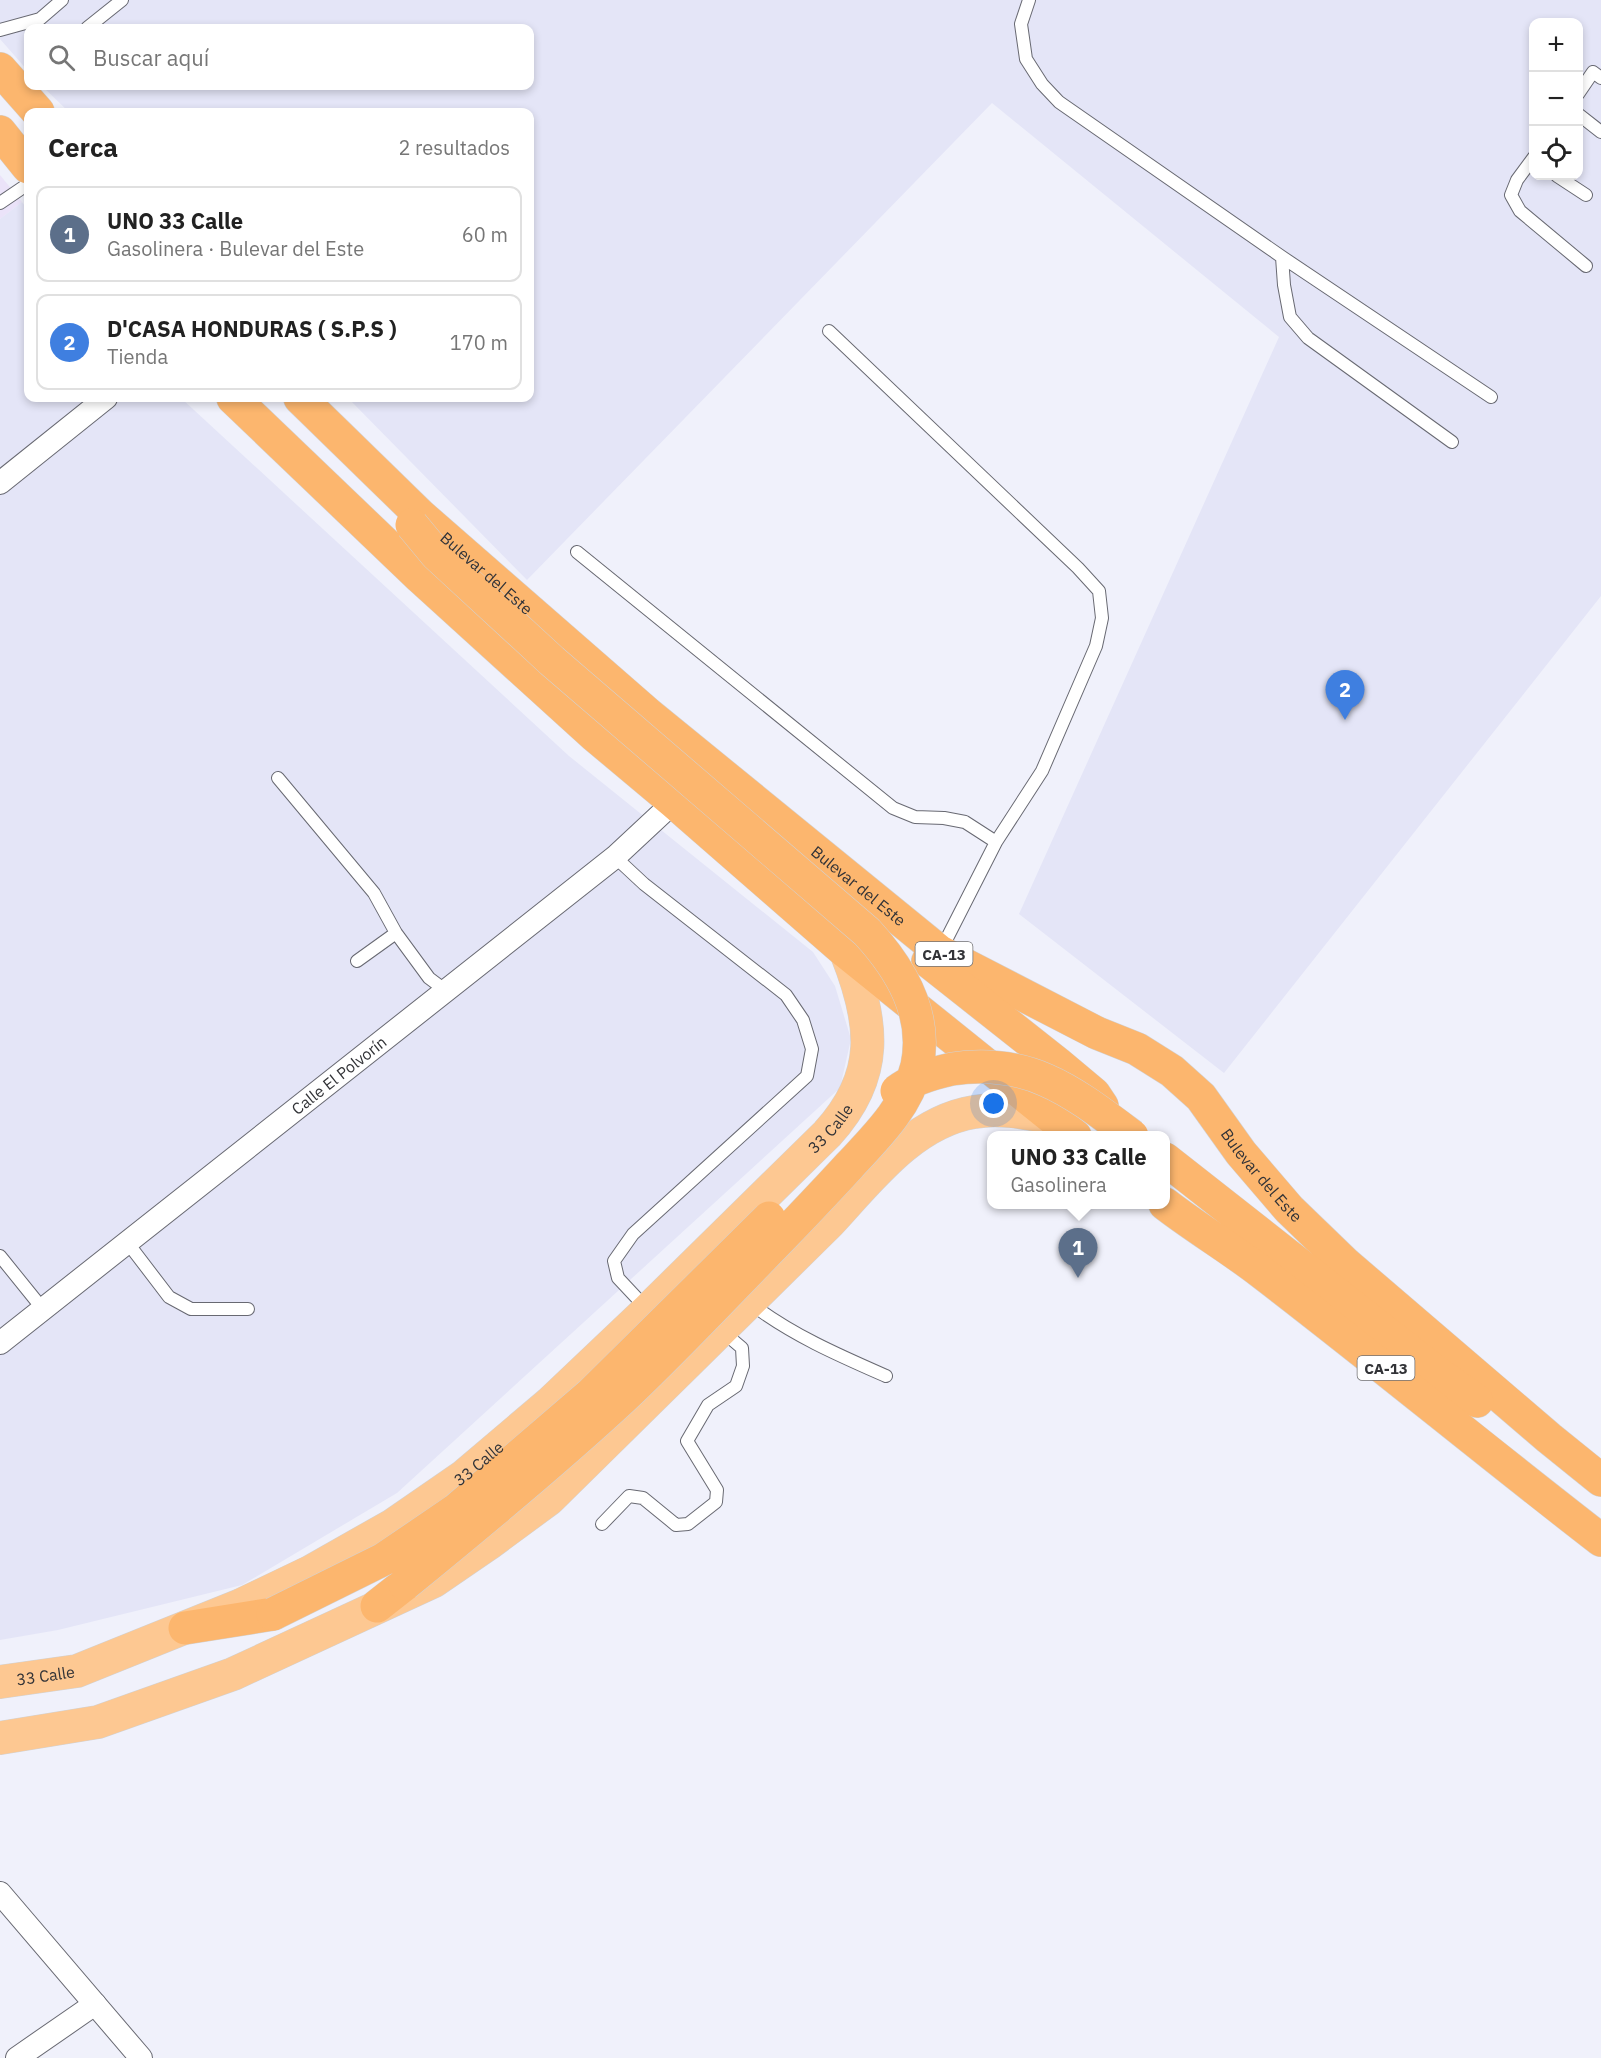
<!DOCTYPE html>
<html lang="es">
<head>
<meta charset="utf-8">
<style>
  :root { --surface:#fff; --page:#f6f6f6; --text:#222; --muted:#767676; --line:#e0e0e0; --accent:#0b8043 }
  body { margin:0; font-family:"IBM Plex Sans",sans-serif; background:var(--page); color:var(--text) }
  .controls { position:absolute; right:18px; top:18px; display:grid; overflow:hidden; border-radius:12px; box-shadow:0 3px 9px #0003 }
  .controls button { width:54px; height:54px; display:grid; place-items:center; padding:0; border:0; border-bottom:2px solid var(--line); background:var(--surface); color:var(--text); font:30px sans-serif }
  .you { position:absolute; left:994px; top:1104px; width:21px; height:21px; margin:-15px; border:4px solid #fff; border-radius:50%; background:#1a73e8; box-shadow:0 0 0 9px #1a73e833 }
  .badge { display:grid; place-items:center; width:39px; height:39px; border-radius:50%; background:var(--accent); color:#fff; font-size:20px; font-weight:700 }
  .pin { position:absolute; translate:-50% -50px; filter:drop-shadow(0 2px 3px #0008) }
  .pin::after { content:''; position:absolute; top:32px; width:21px; height:18px; background:inherit; clip-path:polygon(0 0,100% 0,50% 100%) }
  .popup { position:absolute; left:987px; top:1131px; width:183px; height:78px; box-sizing:border-box; display:grid; place-content:center; border-radius:12px; background:var(--surface); filter:drop-shadow(0 2px 4px #0005); font-size:20px; white-space:nowrap; color:var(--muted) }
  .popup b { font-size:22px; color:var(--text) }
  .popup::after { content:''; position:absolute; left:50%; top:100%; margin-left:-12px; border:12px solid transparent; border-top-color:var(--surface) }
  .list { margin:0; padding:0; list-style:none }
  h2 { display:flex; justify-content:space-between; align-items:center; height:78px; margin:0; padding:0 24px; font-size:26px }
  h2 small { font-size:20px; font-weight:400; color:var(--muted) }
  .list li { display:grid; grid-template-columns:39px 1fr auto; gap:18px; align-items:center; box-sizing:border-box; height:96px; margin:0 12px 12px; padding:0 12px; border:2px solid var(--line); border-radius:12px }
  .list b { display:block; font-size:22px; white-space:nowrap }
  .list p { margin:0; font-size:20px; white-space:nowrap; color:var(--muted) }
  .list em { font-size:20px; font-style:normal; color:var(--muted) }
  .icon { flex:none; width:33px; height:33px; fill:none; stroke:currentColor; stroke-width:2; stroke-linecap:round; stroke-linejoin:round }
  .map { position:relative; flex:none; width:1601px; height:2058px; overflow:hidden }
  .search { position:absolute; background:var(--surface); box-shadow:0 3px 9px #0003; left:24px; top:24px; width:510px; height:66px; display:flex; align-items:center; gap:15px; box-sizing:border-box; padding:0 21px; border-radius:12px; color:var(--muted); font-size:22px }
  .panel { position:absolute; background:var(--surface); box-shadow:0 3px 9px #0003; left:24px; top:108px; width:510px; height:294px; border-radius:12px }
  .map>svg:first-child { display:block }
  .commercial { fill:#ebe3f9 }
  .built { fill:#e4e5f7; fill-rule:evenodd }
  .lines { fill:none; stroke-linecap:round; stroke-linejoin:round }
  .service-casing { stroke:#686972; stroke-width:14 }
  .minor-casing { stroke:#686972; stroke-width:24 }
  .primary-casing { stroke:#d2d2d3; stroke-width:34 }
  .trunk-casing { stroke:#d2d2d3; stroke-width:34 }
  .service { stroke:#fff; stroke-width:12 }
  .minor { stroke:#fff; stroke-width:22 }
  .primary { stroke:#fdc892; stroke-width:33 }
  .trunk { stroke:#fcb66e; stroke-width:33 }
  .trunk-bridge-casing { stroke:#d2d2d3; stroke-width:34; stroke-linecap:butt }
  .trunk-bridge { stroke:#fcb66e; stroke-width:33 }
  .labels { text-anchor:middle; dominant-baseline:central; stroke-width:5; stroke-linejoin:round; paint-order:stroke }
  .shield { fill:#fff; stroke:#707073; stroke-width:1.5 }
  .shield-label { font-size:15px; font-weight:bold; fill:#323337 }
  .street-label { font-size:16px; fill:#323337; stroke:#fff }
</style>
</head>
<body>
<div class="map">
<svg width="1601" height="2058" viewBox="0 0 1601 2058">
  <rect width="100%" height="100%" fill="#f0f1fb"/>
  <!-- commercial -->
  <path class="commercial" d="M0 175 22 202 0 219Z"/>
  <!-- built -->
  <path class="built" d="M0 0H1601V596L1224 1073 1019 914 1279 337 992 103 527 580 348 398H530V112H69L42 86H530V28H28V71L0 39ZM1534 22H1578V176H1534Z
    M22 202 28 210V398H181L569 756 813 952 835 986 851 1039 840 1088 397 1493 242 1585 58 1630 0 1640V219Z"/>
  <g class="lines">
    <defs>
      <path id="service" d="M1029 0 1021 24 1026 59 1042 84 1059 102 1282 257 1491 397
        M87 28 122 0
        M0 30 40 19 62 0
        M1578 94 1593 72 1601 78
        M1578 114 1601 132
        M1534 157 1517 180 1511 195 1520 211 1586 266
        M1557 176 1586 195
        M0 203 28 184
        M1282 257 1284 285 1290 317 1308 338 1452 442
        M829 331 1078 568 1099 591 1102 618 1096 646 1042 771 996 842 941 950
        M577 552 893 808 915 817 944 818 965 822 996 842
        M278 778 374 893 396 933 429 978 445 990
        M615 857 644 884 786 995 803 1020 812 1049 807 1076 633 1234 614 1261 618 1278 648 1310
        M357 961 396 933
        M127 1242 169 1297 191 1309H248
        M0 1256 42 1308
        M750 1303C792 1335 838 1355 886 1376
        M602 1524 629 1496 643 1498 676 1525 688 1524 716 1502 717 1490 687 1441 708 1405 736 1386 743 1366 742 1348 722 1331"/>
      <g id="minor">
        <path d="M0 483 106 398"/>
        <path id="s1" d="M0 1343 615 857 674 802"/>
        <path d="M0 1893 141 2058"/>
        <path d="M17 2058 95 2004"/>
      </g>
      <g id="primary">
        <path id="s2" d="M0 1682 77 1671 241 1605 310 1572 393 1525 464 1476 550 1403 648 1310 827 1134C881 1075 874 1022 846 952"/>
        <path d="M0 1738 98 1722 233 1674 434 1581 488 1544 549 1499 829 1223C869 1180 912 1122 974 1112 1000 1107 1027 1113 1053 1118"/>
      </g>
      <g id="trunk">
        <path d="M0 69 38 112"/>
        <path d="M0 132 28 167"/>
        <path d="M233 398 420 577 594 735 674 802 846 952 1075 1136"/>
        <path id="s3" d="M300 398 420 515 648 714 940 952 1097 1033 1137 1049 1172 1071 1201 1097 1241 1153 1289 1209 1346 1264 1549 1438 1601 1480"/>
        <path d="M928 961 1057 1063 1094 1094 1102 1106"/>
        <path d="M1165 1159 1436 1372 1477 1401"/>
        <path d="M1165 1204C1196 1228 1230 1248 1261 1272 1376 1360 1487 1452 1601 1540"/>
        <path d="M377 1606 405 1584"/>
        <path d="M185 1628 273 1614"/>
      </g>
    </defs>
    <!-- service casing -->
    <use href="#service" class="service-casing"/>
    <!-- minor casing -->
    <use href="#minor" class="minor-casing"/>
    <!-- primary casing -->
    <use href="#primary" class="primary-casing"/>
    <!-- trunk casing -->
    <use href="#trunk" class="trunk-casing"/>
    <!-- service -->
    <use href="#service" class="service"/>
    <!-- minor -->
    <use href="#minor" class="minor"/>
    <!-- primary -->
    <use href="#primary" class="primary"/>
    <!-- trunk -->
    <use href="#trunk" class="trunk"/>
    <defs>
      <path id="trunk-bridge" d="M897 1091C912 1079 934 1073 952 1069 1030 1057 1073 1092 1132 1136
        M405 1584C480 1523 554 1462 625 1396 680 1344 731 1289 784 1235 806 1212 828 1189 849 1166 877 1136 907 1107 917 1066 928 1014 901 969 867 932L552 661 436 554 412 525
        M273 1614 384 1559 456 1510 591 1394 769 1218"/>
    </defs>
    <!-- trunk-bridge casing -->
    <use href="#trunk-bridge" class="trunk-bridge-casing"/>
    <!-- trunk-bridge -->
    <use href="#trunk-bridge" class="trunk-bridge"/>
  </g>
  <g class="labels">
    <!-- shield labels -->
    <g class="shield">
      <rect x="915.5" y="942" width="57" height="24" rx="4.5"/>
      <rect x="1357.5" y="1356" width="57" height="24" rx="4.5"/>
    </g>
    <g class="shield-label">
      <text x="944" y="954">CA-13</text>
      <text x="1386" y="1368">CA-13</text>
    </g>
    <!-- street labels -->
    <g class="street-label">
      <text stroke="none"><textPath href="#s3" startOffset="256">Bulevar del Este</textPath></text>
      <text stroke="none"><textPath href="#s3" startOffset="742">Bulevar del Este</textPath></text>
      <text stroke="none"><textPath href="#s1" startOffset="432">Calle El Polvorín</textPath></text>
      <text stroke="none"><textPath href="#s2" startOffset="1018">33 Calle</textPath></text>
      <text stroke="none"><textPath href="#s3" startOffset="1246">Bulevar del Este</textPath></text>
      <text stroke="none"><textPath href="#s2" startOffset="532">33 Calle</textPath></text>
      <text stroke="none"><textPath href="#s2" startOffset="46">33 Calle</textPath></text>
    </g>
  </g>
</svg>
<div class="controls">
<button>+</button>
<button>−</button>
<button><svg class="icon" aria-label="locate" viewBox="0 0 24 24"><circle cx="12" cy="12" r="6"/><path d="M12 2v4M12 18v4M2 12h4M18 12h4"/></svg></button>
</div>
<div class="you"></div>
<div class="pin badge" style="left:1078px;top:1278px;background:#5c6f8a">1</div>
<div class="popup"><b>UNO 33 Calle</b>Gasolinera</div>
<div class="pin badge" style="left:1345px;top:720px;background:#3f7fe0">2</div>
<div class="search"><svg class="icon" aria-label="search" viewBox="0 0 24 24"><circle cx="10" cy="10" r="6"/><path d="M15 15l6 6"/></svg>Buscar aquí</div>
<section class="panel">
<h2>Cerca<small>2 resultados</small></h2>
<ul class="list">
<li><span class="badge" style="background:#5c6f8a">1</span><div><b>UNO 33 Calle</b><p>Gasolinera · Bulevar del Este</p></div><em>60 m</em></li>
<li><span class="badge" style="background:#3f7fe0">2</span><div><b>D'CASA HONDURAS ( S.P.S )</b><p>Tienda</p></div><em>170 m</em></li>
</ul>
</section>
</div>
</body>
</html>
